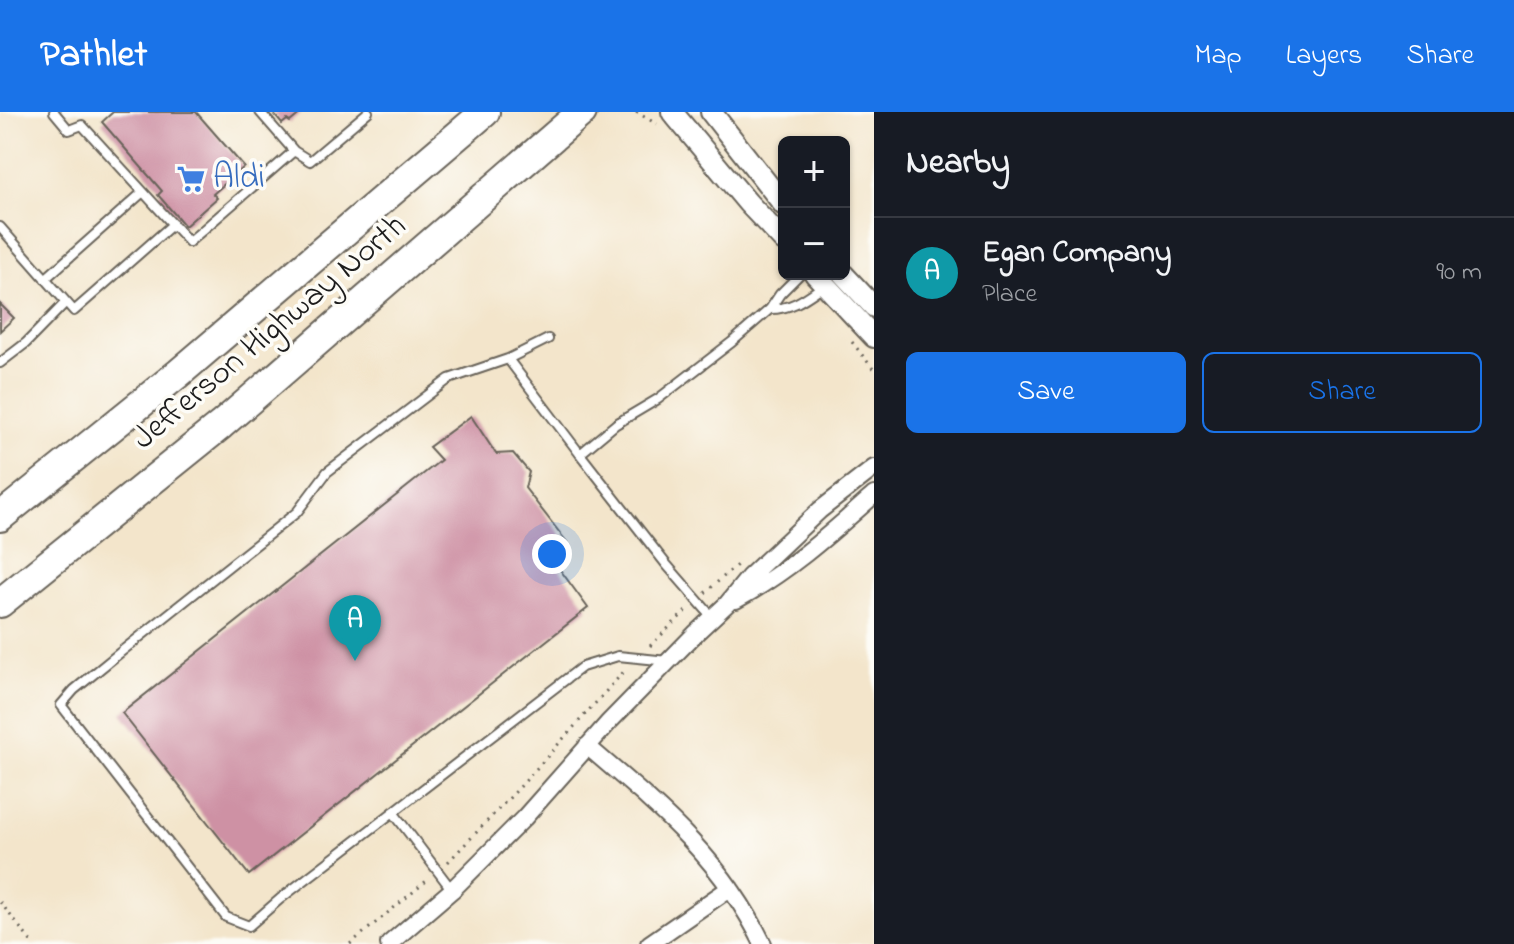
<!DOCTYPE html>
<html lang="en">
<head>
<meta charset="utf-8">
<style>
  :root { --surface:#171b24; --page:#20242c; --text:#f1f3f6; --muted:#9ea1a6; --line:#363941; --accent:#1a73e8 }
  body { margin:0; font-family:"Indie Flower",sans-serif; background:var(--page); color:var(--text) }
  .controls { position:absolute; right:24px; top:24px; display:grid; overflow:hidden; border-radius:12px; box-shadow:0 2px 6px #0004 }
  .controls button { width:72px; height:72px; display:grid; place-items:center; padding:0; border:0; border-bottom:2px solid var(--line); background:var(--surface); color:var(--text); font:40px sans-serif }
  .you { position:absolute; left:552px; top:442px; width:28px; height:28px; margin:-20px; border:6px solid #fff; border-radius:50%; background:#1a73e8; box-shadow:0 0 0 12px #1a73e833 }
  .badge { display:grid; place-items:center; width:52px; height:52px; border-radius:50%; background:var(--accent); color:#fff; font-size:26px; font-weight:700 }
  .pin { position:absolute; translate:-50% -66px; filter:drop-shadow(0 2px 4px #0008) }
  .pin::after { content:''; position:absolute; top:42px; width:28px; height:24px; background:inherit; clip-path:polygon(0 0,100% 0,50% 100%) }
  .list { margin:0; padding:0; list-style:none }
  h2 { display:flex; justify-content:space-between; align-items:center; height:104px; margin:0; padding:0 32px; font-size:34px }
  h2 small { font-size:26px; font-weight:400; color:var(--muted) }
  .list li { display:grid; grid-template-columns:52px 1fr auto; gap:24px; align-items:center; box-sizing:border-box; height:112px; padding:0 32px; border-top:2px solid var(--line) }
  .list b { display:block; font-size:30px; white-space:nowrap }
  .list p { margin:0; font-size:26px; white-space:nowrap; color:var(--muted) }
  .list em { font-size:26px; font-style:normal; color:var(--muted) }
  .actions { display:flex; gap:16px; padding:24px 32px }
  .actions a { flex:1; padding:18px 0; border:2px solid var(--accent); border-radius:12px; text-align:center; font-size:28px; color:var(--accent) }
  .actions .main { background:var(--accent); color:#fff }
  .map { position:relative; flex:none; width:874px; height:832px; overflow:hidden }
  header { display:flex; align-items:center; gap:48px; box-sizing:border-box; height:112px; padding:0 40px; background:var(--accent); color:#fff }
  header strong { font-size:38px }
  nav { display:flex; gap:44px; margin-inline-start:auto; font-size:28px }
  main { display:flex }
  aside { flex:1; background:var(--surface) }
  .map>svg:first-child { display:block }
  .building { fill:#ce91a4 }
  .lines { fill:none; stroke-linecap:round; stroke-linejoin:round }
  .service-casing { stroke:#676259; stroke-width:12 }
  .minor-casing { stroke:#676259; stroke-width:20 }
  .tertiary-casing { stroke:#676259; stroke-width:24 }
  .trunk-casing { stroke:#676259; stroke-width:32 }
  .path { stroke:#676259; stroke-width:3; stroke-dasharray:2 6; stroke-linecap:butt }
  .service { stroke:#fff; stroke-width:8 }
  .minor { stroke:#fff; stroke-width:16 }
  .tertiary { stroke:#fff; stroke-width:20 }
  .trunk { stroke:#fff; stroke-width:28 }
  .labels { text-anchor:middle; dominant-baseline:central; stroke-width:7; stroke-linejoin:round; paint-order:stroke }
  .shop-label { font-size:34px; fill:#366cbe; stroke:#fdfcf7; text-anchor:start }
  .street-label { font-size:34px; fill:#1c1c1c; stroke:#fdfcf7 }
</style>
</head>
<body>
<header>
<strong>Pathlet</strong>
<nav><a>Map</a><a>Layers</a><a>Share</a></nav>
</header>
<main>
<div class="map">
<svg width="874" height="832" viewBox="0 0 874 832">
  <rect width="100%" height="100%" fill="#fdfcf7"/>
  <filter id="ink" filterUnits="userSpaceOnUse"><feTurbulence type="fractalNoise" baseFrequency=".0125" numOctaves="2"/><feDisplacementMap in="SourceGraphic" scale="16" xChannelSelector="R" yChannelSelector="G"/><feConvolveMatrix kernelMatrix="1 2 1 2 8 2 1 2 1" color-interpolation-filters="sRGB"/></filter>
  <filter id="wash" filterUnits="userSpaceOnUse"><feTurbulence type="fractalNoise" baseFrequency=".006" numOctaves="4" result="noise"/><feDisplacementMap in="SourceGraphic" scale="32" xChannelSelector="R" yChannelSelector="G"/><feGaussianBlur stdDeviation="1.8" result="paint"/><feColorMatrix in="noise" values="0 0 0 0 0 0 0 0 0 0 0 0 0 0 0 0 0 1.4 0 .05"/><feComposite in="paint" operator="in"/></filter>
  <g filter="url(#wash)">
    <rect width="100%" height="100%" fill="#f3e5cb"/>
    <g id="blocks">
      <!-- building -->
      <path class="building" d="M113 0H196L244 55 213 82 217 86 185 114 158 83 162 79 102 10Z
        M272 0H302L290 10 287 8 282 12Z
        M0 192 14 206 0 219Z
        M471 304 496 342 513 341 529 360 525 376 570 434 553 448 588 496 249 763 122 601 441 348 429 335Z"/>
    </g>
  </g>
  <g filter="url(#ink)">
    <use href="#blocks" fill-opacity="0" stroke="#676259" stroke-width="2"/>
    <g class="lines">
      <defs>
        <path id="service" d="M54 0 69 18 82 13 189 130 294 39
          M260 0 294 39 310 49 368 0
          M0 115 74 199 173 112
          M45 167 143 80
          M770 197C792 197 806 186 823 174
          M548 227 508 247 449 267 327 360 297 400 122 539 74 578 61 593 226 805 249 814 280 787 582 555 618 544 668 549
          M508 247 580 342 616 312 658 287 732 230 770 197 780 182 800 162
          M0 251 26 231 66 190
          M580 342 666 452 713 506
          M393 700 452 778"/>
        <path id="minor" d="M736 488C788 460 830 422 874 383
          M587 634C658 695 721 745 763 832
          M389 832 452 778 524 706 609 610 697 520 727 492 749 465 820 398 874 356
          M649 832 730 776"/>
        <path id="tertiary" d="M672 0 748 91 784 129
          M711 0 784 93
          M815 162 874 225
          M843 162 874 195"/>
        <path id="trunk" d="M0 405 179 261 485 0
          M0 491 221 313 582 0"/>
      </defs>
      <!-- service casing -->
      <use href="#service" class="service-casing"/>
      <!-- minor casing -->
      <use href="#minor" class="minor-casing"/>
      <!-- tertiary casing -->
      <use href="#tertiary" class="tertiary-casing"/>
      <!-- trunk casing -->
      <use href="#trunk" class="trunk-casing"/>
      <!-- path -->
      <path class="path" d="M636 0 657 12
        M852 230 874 258
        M705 481 738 452
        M650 534 690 495
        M448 750 518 677 627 556
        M0 790 33 832
        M350 832 430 766"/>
      <!-- service -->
      <use href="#service" class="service"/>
      <!-- minor -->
      <use href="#minor" class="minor"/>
      <!-- tertiary -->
      <use href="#tertiary" class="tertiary"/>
      <!-- trunk -->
      <use href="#trunk" class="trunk"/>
    </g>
  </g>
  <!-- icons -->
  <defs>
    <symbol id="supermarket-bare" viewBox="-9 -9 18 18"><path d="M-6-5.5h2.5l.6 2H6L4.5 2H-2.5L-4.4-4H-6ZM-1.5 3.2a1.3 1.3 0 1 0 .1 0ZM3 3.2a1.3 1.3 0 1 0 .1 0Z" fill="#3f7fe0" stroke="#fdfcf7" stroke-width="2.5" paint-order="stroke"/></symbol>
  </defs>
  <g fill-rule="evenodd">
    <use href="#supermarket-bare" x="171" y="47" width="40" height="40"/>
  </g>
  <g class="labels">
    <!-- shop labels -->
    <g class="shop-label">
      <text x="213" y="67">Aldi</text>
    </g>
    <!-- street labels -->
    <g class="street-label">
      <text transform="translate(270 221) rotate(-40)">Jefferson Highway North</text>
    </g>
  </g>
</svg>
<div class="controls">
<button>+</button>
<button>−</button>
</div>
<div class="you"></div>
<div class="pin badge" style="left:355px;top:549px;background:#0f9aa8">A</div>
</div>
<aside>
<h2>Nearby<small></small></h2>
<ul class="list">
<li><span class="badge" style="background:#0f9aa8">A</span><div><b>Egan Company</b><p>Place</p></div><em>90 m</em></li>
</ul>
<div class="actions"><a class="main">Save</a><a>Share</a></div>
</aside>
</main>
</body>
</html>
